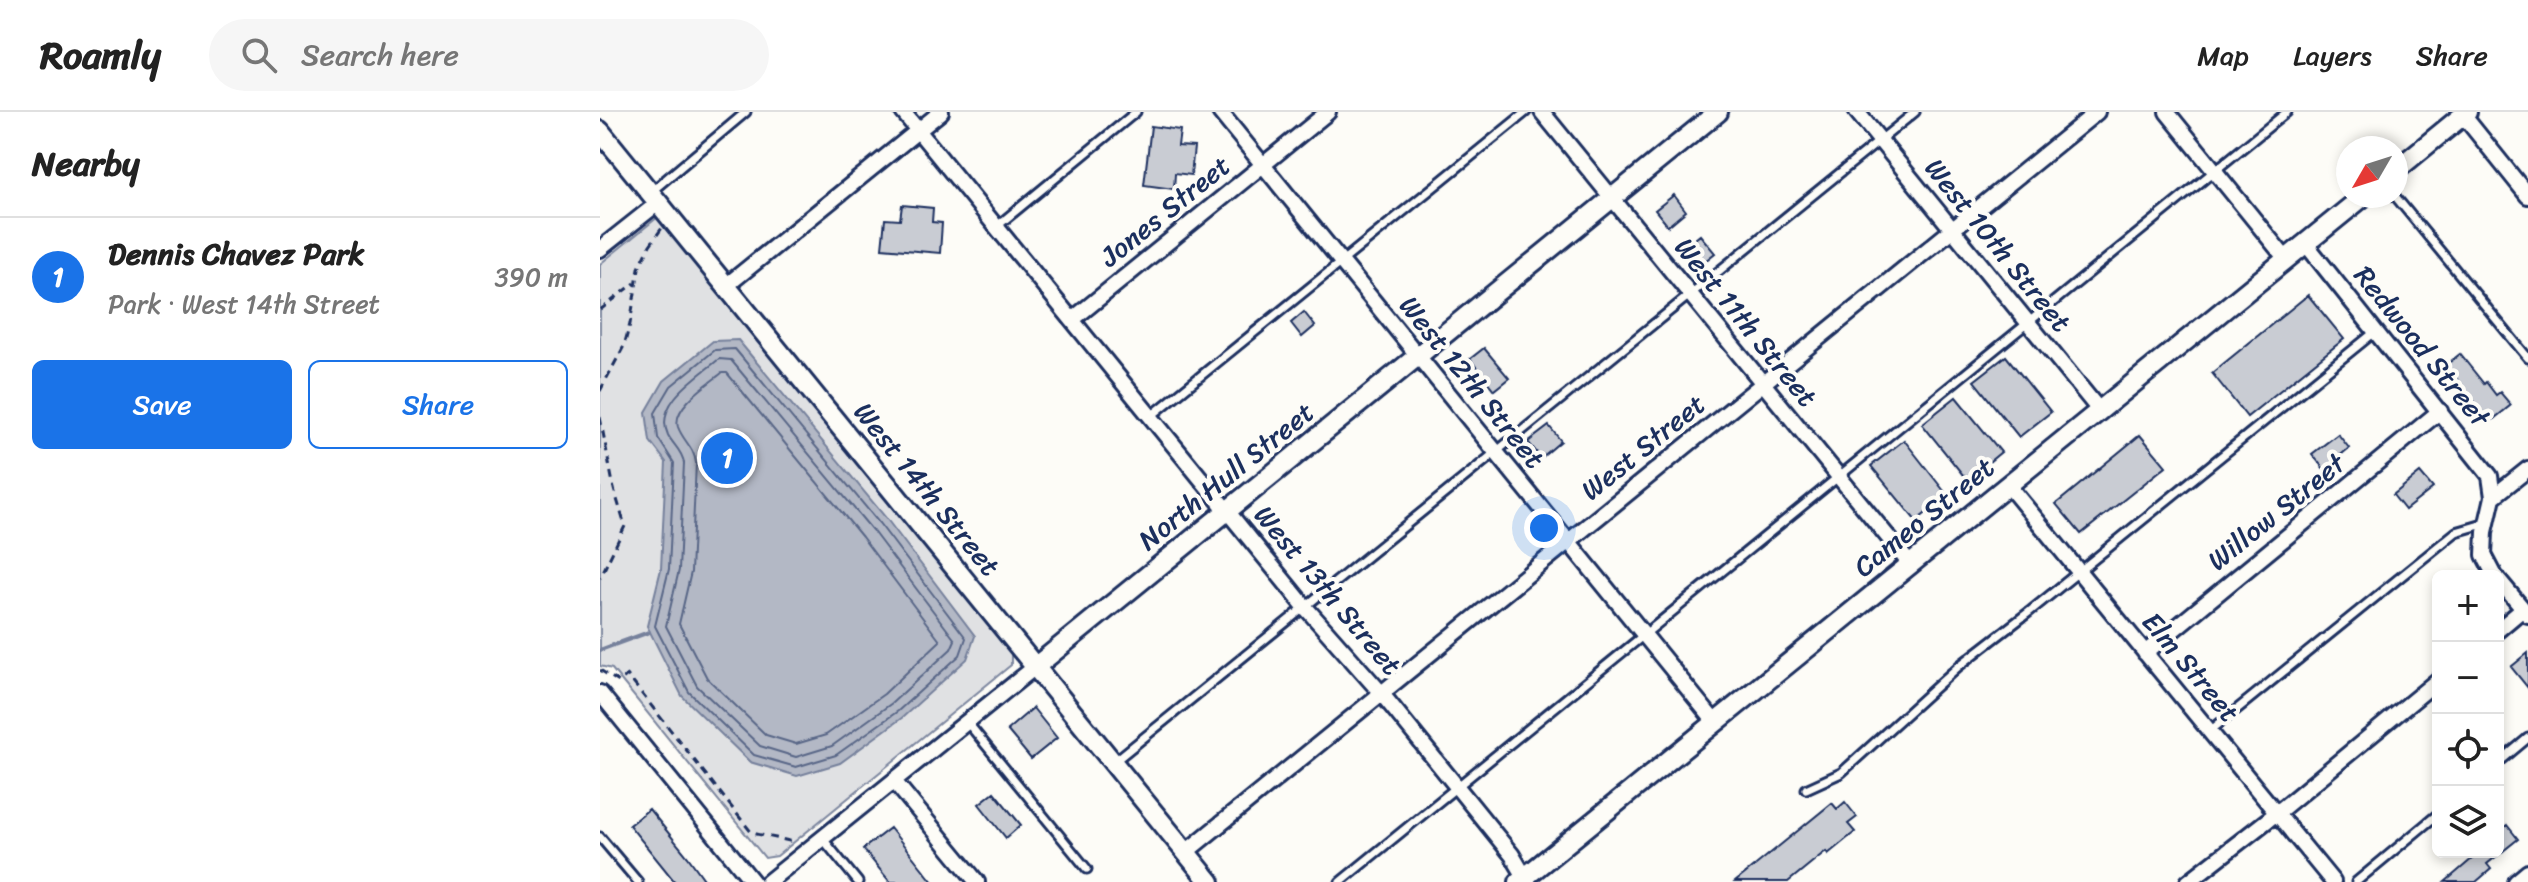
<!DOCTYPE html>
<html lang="en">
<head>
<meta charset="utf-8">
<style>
  :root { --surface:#fff; --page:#f6f6f6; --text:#222; --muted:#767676; --line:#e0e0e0; --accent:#1a73e8 }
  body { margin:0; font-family:Sriracha,sans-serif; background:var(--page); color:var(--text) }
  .controls { position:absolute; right:24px; bottom:24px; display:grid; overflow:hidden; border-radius:12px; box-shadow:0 4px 12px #0003 }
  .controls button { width:72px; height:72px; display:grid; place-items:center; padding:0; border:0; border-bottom:2px solid var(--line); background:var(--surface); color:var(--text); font:40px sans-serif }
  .compass { position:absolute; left:1736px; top:24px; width:72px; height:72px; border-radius:50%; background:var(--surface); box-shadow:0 4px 12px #0003; rotate:231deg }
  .you { position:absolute; left:944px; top:416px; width:28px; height:28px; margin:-20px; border:6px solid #fff; border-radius:50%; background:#1a73e8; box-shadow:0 0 0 12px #1a73e833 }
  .badge { display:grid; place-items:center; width:52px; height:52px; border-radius:50%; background:var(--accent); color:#fff; font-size:26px; font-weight:700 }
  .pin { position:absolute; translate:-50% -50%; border:4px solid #fff; box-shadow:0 2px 8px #0006 }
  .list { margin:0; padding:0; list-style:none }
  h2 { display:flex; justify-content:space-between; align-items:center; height:104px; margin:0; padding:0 32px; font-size:34px }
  h2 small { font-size:26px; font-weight:400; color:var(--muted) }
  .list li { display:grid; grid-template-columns:52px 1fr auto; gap:24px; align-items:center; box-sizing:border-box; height:120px; padding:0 32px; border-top:2px solid var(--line) }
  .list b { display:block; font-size:30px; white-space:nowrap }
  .list p { margin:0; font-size:26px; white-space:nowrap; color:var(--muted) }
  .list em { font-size:26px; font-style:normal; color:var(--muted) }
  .actions { display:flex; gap:16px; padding:24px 32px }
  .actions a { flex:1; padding:18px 0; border:2px solid var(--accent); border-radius:12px; text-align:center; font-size:28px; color:var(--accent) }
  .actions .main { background:var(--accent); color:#fff }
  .icon { flex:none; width:44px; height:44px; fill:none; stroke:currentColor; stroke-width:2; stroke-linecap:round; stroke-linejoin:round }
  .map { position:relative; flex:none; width:1928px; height:770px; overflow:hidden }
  header { display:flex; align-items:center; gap:48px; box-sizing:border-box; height:112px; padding:0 40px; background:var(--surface); border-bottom:2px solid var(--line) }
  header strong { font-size:38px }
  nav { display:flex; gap:44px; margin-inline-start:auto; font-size:28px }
  .search { width:560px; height:72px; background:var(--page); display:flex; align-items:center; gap:20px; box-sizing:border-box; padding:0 28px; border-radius:44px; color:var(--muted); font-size:30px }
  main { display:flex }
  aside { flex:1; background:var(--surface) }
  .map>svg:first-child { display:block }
  .green { fill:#e0e1e3; stroke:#7e88a0; stroke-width:2 }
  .water { fill:#b3b8c5; stroke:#76819c; stroke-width:2 }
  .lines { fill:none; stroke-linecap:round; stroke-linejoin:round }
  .shore { stroke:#586687; stroke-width:2 }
  .stream { stroke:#76819c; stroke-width:4 }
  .building { fill:#c9ccd3; stroke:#1b2f5e; stroke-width:2 }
  .service-casing { stroke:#1b2f5e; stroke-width:13 }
  .minor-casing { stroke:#1b2f5e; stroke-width:20 }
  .tertiary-casing { stroke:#1b2f5e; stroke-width:24 }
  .path { stroke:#1b2f5e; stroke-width:3; stroke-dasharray:8 6; stroke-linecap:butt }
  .service { stroke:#fdfcf7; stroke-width:7 }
  .minor { stroke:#fdfcf7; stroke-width:14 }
  .tertiary { stroke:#fdfcf7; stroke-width:18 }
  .labels { text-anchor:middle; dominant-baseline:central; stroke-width:8; stroke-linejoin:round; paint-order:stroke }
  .street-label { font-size:28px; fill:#1b2f5e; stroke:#fdfcf7 }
</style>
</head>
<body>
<header>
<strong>Roamly</strong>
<div class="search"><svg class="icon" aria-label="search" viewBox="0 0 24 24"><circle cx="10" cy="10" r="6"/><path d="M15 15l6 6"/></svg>Search here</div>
<nav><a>Map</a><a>Layers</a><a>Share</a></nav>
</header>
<main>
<aside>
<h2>Nearby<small></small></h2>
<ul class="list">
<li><span class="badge">1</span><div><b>Dennis Chavez Park</b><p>Park · West 14th Street</p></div><em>390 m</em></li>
</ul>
<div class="actions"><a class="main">Save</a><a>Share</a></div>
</aside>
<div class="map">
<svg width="1928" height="770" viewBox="0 0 1928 770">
  <rect width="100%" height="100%" fill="#fdfcf7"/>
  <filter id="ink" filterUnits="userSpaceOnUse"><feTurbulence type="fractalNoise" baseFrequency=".0125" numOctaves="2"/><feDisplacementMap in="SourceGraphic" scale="16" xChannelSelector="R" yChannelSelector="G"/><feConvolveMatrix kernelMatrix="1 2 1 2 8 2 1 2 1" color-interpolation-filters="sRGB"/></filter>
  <g filter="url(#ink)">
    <!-- green -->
    <path class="green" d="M58 105 411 541V553L177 744 165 746 12 557 0 554V152Z"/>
    <!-- water -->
    <path class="water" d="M138 228 286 406 375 524 367 547 303 605 240 651 197 664 150 650 82 584 47 514 61 457 66 350 50 329 46 300 64 269 113 229Z"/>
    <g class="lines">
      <!-- shore -->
      <path class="shore" d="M135 237 279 411 366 526 360 543 298 599 236 643 196 655 154 643 89 580 55 514 69 457 74 351 58 326 55 301 71 274 115 238Z
        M119 247 131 248 272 418 355 528 351 537 292 591 232 634 196 645 160 634 97 574 66 514 79 458 84 351C82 338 73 333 68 323 53 291 99 264 119 247Z
        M122 261H127L262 425 340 529 284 582 226 623 196 632 166 623 107 566 79 512 91 460 96 351C94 335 83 329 78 315 72 295 108 272 122 261Z"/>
      <!-- stream -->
      <path class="stream" d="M0 538 49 520"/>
    </g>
    <!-- building -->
    <path class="building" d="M551 14 580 18 578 34 594 35 591 63 575 61 574 77 544 73Z
      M1074 83 1086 99 1068 114 1055 98Z
      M302 93 333 96 332 110 342 111 340 141 282 136 285 107 300 108Z
      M1100 123 1115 141 1100 153 1085 135Z
      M1708 183 1744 227 1647 305 1612 261Z
      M704 200 715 214 702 225 691 211Z
      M884 236 909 266 894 278 870 247Z
      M1860 242 1884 272 1886 270 1896 283 1900 280 1911 293 1890 310 1846 253Z
      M1406 244 1451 300 1419 325 1374 269Z
      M1356 285 1401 340 1367 368 1322 312Z
      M949 314 961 329 941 346 928 330Z
      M1738 322 1749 336 1724 357 1712 342Z
      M1540 323 1566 354 1481 422 1456 392Z
      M1304 328 1348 384 1316 409 1271 354Z
      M1820 361 1833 376 1805 398 1793 383Z
      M1928 541V576L1911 555Z
      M433 596 457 626 431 647 407 618Z
      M394 680 421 713 406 726 379 692Z
      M1245 690 1257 705 1248 712 1255 720 1228 742 1226 739 1188 770H1135L1232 691 1237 697Z
      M49 697 88 745 106 770H75L29 713Z
      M1907 713 1918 727 1887 752 1891 757 1876 770H1845L1880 740H1898V720Z
      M290 716 333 770H290L263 737Z"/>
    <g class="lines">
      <defs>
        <path id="service" d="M52 79 146 0
          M1795 84 1928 246
          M396 115 536 0
          M550 305 926 0
          M367 610 487 757
          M1610 619 1856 420 1887 411
          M515 649 1315 0
          M1898 651 1928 626
          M1206 677 1241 661 1359 554 1429 500 1776 219
          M0 725 38 770
          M223 727 258 770
          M740 770 1687 0
          M1756 770 1838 702"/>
        <path id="minor" d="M303 0 706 496 782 582 912 743 928 770
          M620 0 1115 610
          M942 0 1310 452
          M1257 0 1499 298
          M1567 0 1686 147
          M1863 3 1928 84
          M1706 132 1890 364 1893 385 1885 420 1884 443 1895 464
          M0 137 58 91
          M126 174 341 0
          M472 208 728 0
          M1408 373 1733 770
          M1893 385 1928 357
          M1898 467 1928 503
          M1898 518 1923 497
          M1545 541 1840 299
          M0 581 153 770
          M294 669 377 770
          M586 740 1497 0
          M168 770 435 555
          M1588 770 1678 700 1838 568
          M1916 770 1928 760"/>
        <path id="tertiary" d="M0 19 610 770
          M1796 58 1867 0
          M435 555 1118 0
          M919 770 1764 84"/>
      </defs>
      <!-- service casing -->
      <use href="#service" class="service-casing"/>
      <!-- minor casing -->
      <use href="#minor" class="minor-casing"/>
      <!-- tertiary casing -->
      <use href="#tertiary" class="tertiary-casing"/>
      <!-- path -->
      <path class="path" d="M0 198 35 171
        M0 279 24 234 30 212 39 156 50 133 62 116
        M0 305 14 377 25 414 0 466
        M0 558 19 570 27 563 152 721 194 730"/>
      <!-- service -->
      <use href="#service" class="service"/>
      <!-- minor -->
      <use href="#minor" class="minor"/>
      <!-- tertiary -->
      <use href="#tertiary" class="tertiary"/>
    </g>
  </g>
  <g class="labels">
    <!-- street labels -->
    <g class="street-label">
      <text transform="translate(565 99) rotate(-39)">Jones Street</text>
      <text transform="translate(1398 133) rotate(51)">West 10th Street</text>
      <text transform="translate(1146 210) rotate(51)">West 11th Street</text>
      <text transform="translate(1822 234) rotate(51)">Redwood Street</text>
      <text transform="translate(872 270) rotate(51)">West 12th Street</text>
      <text transform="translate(1043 335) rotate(-39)">West Street</text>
      <text transform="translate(626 364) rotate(-39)">North Hull Street</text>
      <text transform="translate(327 377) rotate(51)">West 14th Street</text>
      <text transform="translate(1676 400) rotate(-39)">Willow Street</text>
      <text transform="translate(1324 405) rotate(-39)">Cameo Street</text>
      <text transform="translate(728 478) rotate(50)">West 13th Street</text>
      <text transform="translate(1591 555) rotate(50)">Elm Street</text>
    </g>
  </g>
</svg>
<div class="controls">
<button>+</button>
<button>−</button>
<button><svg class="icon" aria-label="locate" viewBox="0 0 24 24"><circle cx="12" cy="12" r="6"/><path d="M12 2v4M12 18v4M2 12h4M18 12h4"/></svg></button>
<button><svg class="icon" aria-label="layers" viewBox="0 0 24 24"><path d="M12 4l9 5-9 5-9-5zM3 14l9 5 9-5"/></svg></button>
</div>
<svg class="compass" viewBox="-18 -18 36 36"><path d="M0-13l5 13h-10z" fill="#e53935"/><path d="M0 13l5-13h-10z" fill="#767676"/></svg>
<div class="you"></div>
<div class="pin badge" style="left:127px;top:346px">1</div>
</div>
</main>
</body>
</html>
